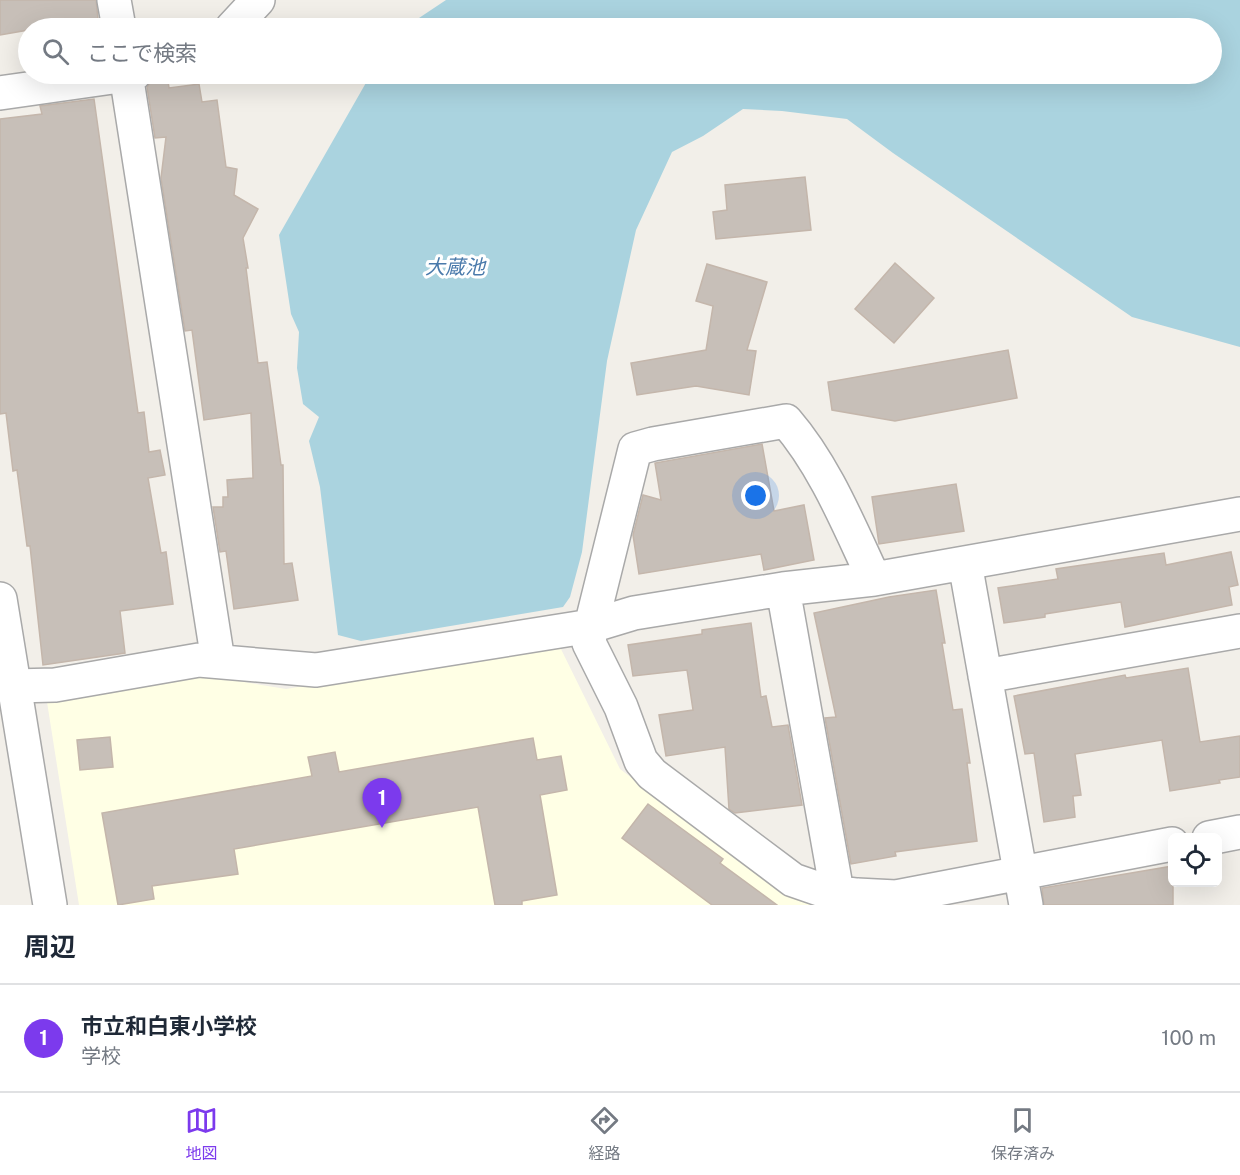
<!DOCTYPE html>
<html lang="ja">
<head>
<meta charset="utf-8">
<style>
  :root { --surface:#fff; --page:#f6f6f7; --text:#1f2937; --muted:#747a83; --line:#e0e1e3; --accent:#7c3aed }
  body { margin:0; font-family:"Public Sans","Noto Sans JP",sans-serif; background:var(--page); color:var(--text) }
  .controls { position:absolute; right:18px; bottom:18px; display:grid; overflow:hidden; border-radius:9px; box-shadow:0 6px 24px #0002 }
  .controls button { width:54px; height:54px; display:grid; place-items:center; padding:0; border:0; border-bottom:2px solid var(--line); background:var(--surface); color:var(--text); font:30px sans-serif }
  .you { position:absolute; left:756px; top:496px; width:21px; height:21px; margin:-15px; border:4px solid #fff; border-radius:50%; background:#1a73e8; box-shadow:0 0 0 9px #1a73e833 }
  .badge { display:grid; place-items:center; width:39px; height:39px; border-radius:50%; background:var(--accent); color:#fff; font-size:20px; font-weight:700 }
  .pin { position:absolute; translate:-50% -50px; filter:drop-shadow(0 2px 3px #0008) }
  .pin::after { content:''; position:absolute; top:32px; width:21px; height:18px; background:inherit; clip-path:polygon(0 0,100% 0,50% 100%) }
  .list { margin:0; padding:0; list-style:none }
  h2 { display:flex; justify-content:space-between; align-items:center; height:78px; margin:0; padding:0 24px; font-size:26px }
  h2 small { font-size:20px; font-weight:400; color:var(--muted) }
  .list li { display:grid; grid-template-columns:39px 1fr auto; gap:18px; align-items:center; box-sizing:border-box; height:108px; padding:0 24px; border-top:2px solid var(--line) }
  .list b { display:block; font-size:22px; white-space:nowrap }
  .list p { margin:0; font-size:20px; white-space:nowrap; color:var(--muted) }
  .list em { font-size:20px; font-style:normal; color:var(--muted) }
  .icon { flex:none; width:33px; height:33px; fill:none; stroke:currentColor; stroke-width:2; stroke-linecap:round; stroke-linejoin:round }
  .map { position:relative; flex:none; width:1240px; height:905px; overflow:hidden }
  .search { position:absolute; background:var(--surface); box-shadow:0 6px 24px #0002; left:18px; right:18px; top:18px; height:66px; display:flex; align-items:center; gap:15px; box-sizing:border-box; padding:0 21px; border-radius:33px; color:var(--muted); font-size:22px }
  .sheet { height:186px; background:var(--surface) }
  nav { display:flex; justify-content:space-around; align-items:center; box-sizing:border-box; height:84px; border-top:2px solid var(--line); background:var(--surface); font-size:16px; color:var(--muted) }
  nav a { display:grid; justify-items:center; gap:3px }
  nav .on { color:var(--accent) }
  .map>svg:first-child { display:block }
  .education { fill:#ffffe5 }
  .water { fill:#aad3df }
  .building { fill:#c7bfb8; stroke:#c4b6ab; stroke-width:1.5 }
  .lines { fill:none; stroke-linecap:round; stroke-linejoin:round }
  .minor-casing { stroke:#a9a9a9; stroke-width:36 }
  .tertiary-casing { stroke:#a9a9a9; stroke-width:36 }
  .minor { stroke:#fff; stroke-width:33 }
  .tertiary { stroke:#fff; stroke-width:33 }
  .labels { text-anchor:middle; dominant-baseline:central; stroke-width:6; stroke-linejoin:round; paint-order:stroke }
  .water-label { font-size:20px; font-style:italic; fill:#4a7aab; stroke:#fff }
</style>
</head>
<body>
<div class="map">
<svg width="1240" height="905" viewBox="0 0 1240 905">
  <rect width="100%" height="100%" fill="#f2efe9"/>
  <!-- education -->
  <path class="education" d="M558 643 620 769 774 886 818 905H79L47 702 201 675 286 689Z"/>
  <!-- water -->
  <path class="water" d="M446 0H1240V347L1132 317 893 153 847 119 782 111 743 109 703 136 672 152 636 230 607 361 582 552 570 597 563 607 361 641 338 635 320 487 309 441 319 417 303 404 297 368 299 332 291 314 279 235 371 74H1212V28H404Z"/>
  <!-- building -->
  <path class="building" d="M0 0H96L98 19 40 28H28V30L0 35Z
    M152 74H167L169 88 199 84 202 102 217 100 226 167 237 169 234 195 258 209 243 238 248 268H246L258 363 267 362 281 465H283L284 564 292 563 298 600 234 609 226 551 220 552 213 507H223V497H228L227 480 253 478 251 413 204 420 192 330 185 331 161 178 166 137 155 138 147 87 152 80Z
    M94 99 138 413 144 412 149 452 160 450 165 475 148 478 161 553 166 552 173 604 120 611 125 653 43 665 30 546H27L17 470 13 471 6 413 0 414V119L42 114 40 106Z
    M805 177 811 230 716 239 713 212 727 210 725 185Z
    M895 263 934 298 894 343 855 309Z
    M707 264 767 282 747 350 756 351 749 395 696 386 637 395 631 363 706 350 713 306 696 301Z
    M1008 350 1017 398 895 421 832 410 828 382Z
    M762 444 774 511 804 505 814 560 764 570 761 554 639 574 633 535 643 495 661 500 655 463Z
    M956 484 964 531 879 544 872 497Z
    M1231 552 1238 585 1229 587 1232 605 1125 627 1121 602 1045 614V617L1004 623 998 588 1058 579 1056 569 1164 553 1166 565Z
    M936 590 945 643H942L953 710 962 709 970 763H967L977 841 895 852 896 856 851 864 825 718 836 717 814 613 889 597Z
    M751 623 761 697 766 696 772 727 788 725 802 805 735 813 729 809 725 747 666 756 659 715 693 710 687 670 633 676 628 645 702 634V630Z
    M1188 668 1200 742 1240 736V777L1219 780 1220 783 1170 791 1162 740 1075 754 1081 795 1073 796 1075 817 1044 822 1034 753 1025 754 1014 696 1125 675 1126 678Z
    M110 737 113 767 80 770 77 740Z
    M533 738 537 760 561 756 567 790 540 795 557 895 522 901V905H495L478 807 234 849 238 874 152 886 154 899 118 905 102 813 312 776 308 757 335 752 339 772Z
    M648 804 723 859 720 863 777 905H712L622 838Z
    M1173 866V905H1044L1042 888Z"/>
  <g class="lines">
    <defs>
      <path id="minor" d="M114 0 119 28
        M232 28 258 0
        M126 74 218 661
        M0 93 134 74
        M965 563 1026 905
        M874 579C849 526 825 466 786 421L653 444 635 449 591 626 589 643 621 707 641 761 652 774 793 880 825 891 857 895 896 897 1172 844
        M783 589 837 892
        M985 676 1240 631
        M14 686 55 685 199 660 316 670 591 626 634 613 783 589 874 579 1240 514
        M1209 838 1240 832"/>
      <path id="tertiary" d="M0 599 50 905"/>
    </defs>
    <!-- minor casing -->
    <use href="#minor" class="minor-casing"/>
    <!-- tertiary casing -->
    <use href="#tertiary" class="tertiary-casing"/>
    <!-- minor -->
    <use href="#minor" class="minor"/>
    <!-- tertiary -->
    <use href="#tertiary" class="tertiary"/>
  </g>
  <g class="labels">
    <!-- water labels -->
    <g class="water-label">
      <text x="455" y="267">大蔵池</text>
    </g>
  </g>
</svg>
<div class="controls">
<button><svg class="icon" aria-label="locate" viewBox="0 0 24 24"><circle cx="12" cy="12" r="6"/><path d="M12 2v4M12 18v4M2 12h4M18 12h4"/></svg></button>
</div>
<div class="you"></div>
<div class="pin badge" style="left:382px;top:828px">1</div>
<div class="search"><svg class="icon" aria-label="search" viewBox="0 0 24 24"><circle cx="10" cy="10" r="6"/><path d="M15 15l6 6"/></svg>ここで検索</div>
</div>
<section class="sheet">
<h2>周辺<small></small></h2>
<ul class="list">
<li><span class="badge">1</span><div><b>市立和白東小学校</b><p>学校</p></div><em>100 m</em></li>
</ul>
</section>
<nav>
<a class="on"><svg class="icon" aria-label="map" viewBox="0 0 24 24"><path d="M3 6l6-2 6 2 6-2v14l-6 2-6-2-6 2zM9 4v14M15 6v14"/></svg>地図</a>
<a><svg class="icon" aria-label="directions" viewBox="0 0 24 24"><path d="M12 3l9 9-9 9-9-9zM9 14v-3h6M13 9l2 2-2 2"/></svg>経路</a>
<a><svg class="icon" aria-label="saved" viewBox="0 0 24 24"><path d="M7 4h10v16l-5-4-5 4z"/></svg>保存済み</a>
</nav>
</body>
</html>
